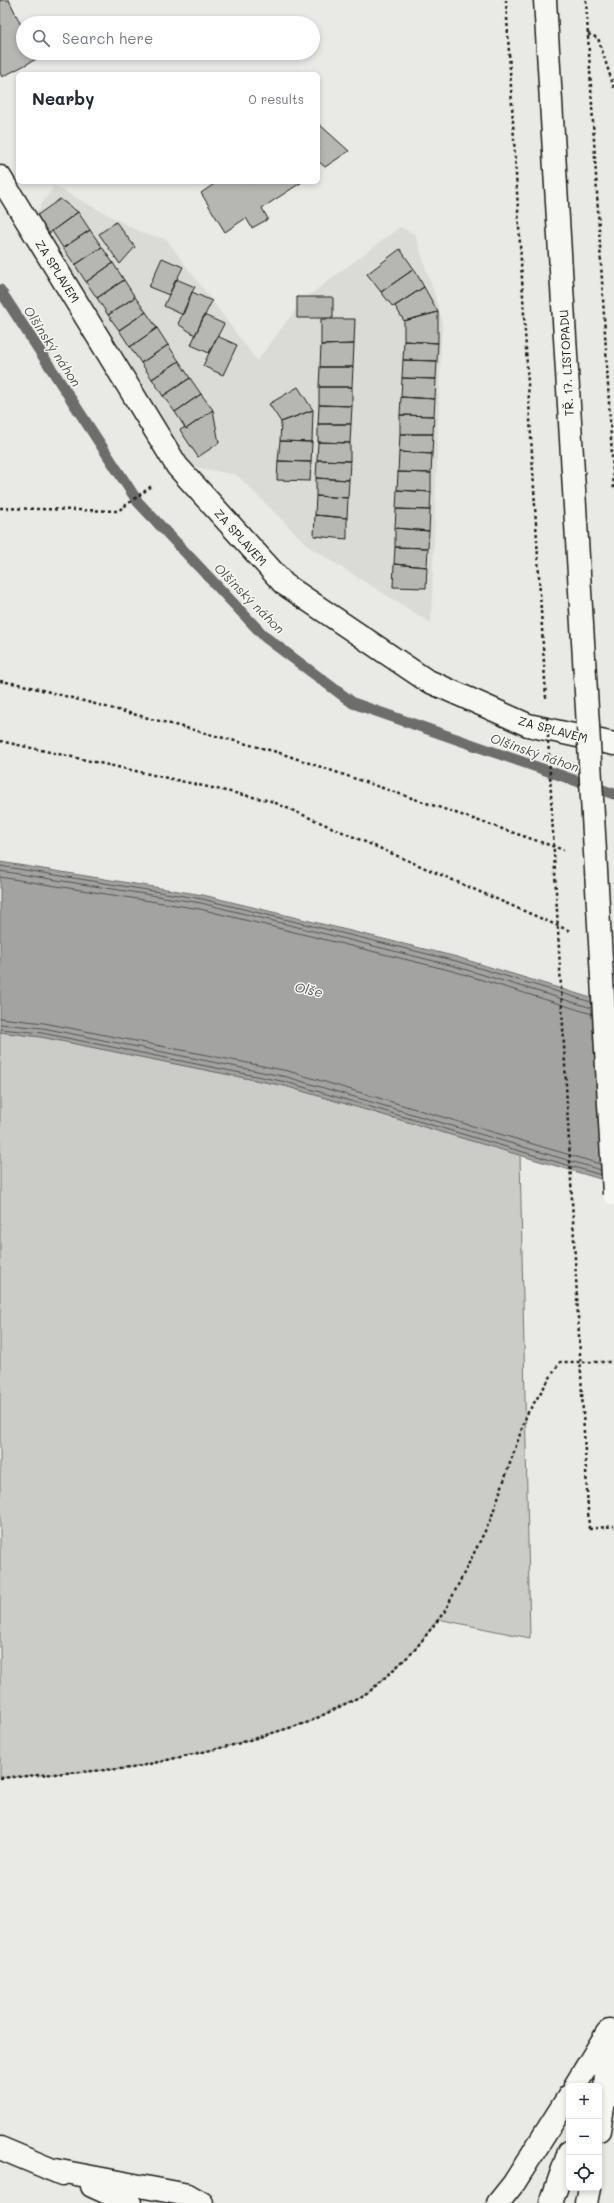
<!DOCTYPE html>
<html lang="en">
<head>
<meta charset="utf-8">
<style>
  :root { --surface:#fff; --page:#f2f2f3; --text:#1f2937; --muted:#747a83; --line:#e0e1e3 }
  body { margin:0; font-family:Mali,sans-serif; background:var(--page); color:var(--text) }
  .controls { position:absolute; right:12px; bottom:12px; display:grid; overflow:hidden; border-radius:6px; box-shadow:0 2px 6px #0003 }
  .controls button { width:36px; height:36px; display:grid; place-items:center; padding:0; border:0; border-bottom:1px solid var(--line); background:var(--surface); color:var(--text); font:20px sans-serif }
  .list { margin:0; padding:0; list-style:none }
  h2 { display:flex; justify-content:space-between; align-items:center; height:52px; margin:0; padding:0 16px; font-size:17px }
  h2 small { font-size:13px; font-weight:400; color:var(--muted) }
  .icon { flex:none; width:22px; height:22px; fill:none; stroke:currentColor; stroke-width:2; stroke-linecap:round; stroke-linejoin:round }
  .map { position:relative; flex:none; width:614px; height:2203px; overflow:hidden }
  .search { position:absolute; background:var(--surface); box-shadow:0 2px 6px #0003; left:16px; top:16px; width:304px; height:44px; display:flex; align-items:center; gap:10px; box-sizing:border-box; padding:0 14px; border-radius:22px; color:var(--muted); font-size:15px }
  .panel { position:absolute; background:var(--surface); box-shadow:0 2px 6px #0003; left:16px; top:72px; width:304px; height:112px; border-radius:6px }
  .map>svg:first-child { display:block }
  .built { fill:#dadad6 }
  .green { fill:#cbcbc7; stroke:#747472 }
  .water { fill:#a3a3a1; stroke:#6d6d6c }
  .lines { fill:none; stroke-linecap:round; stroke-linejoin:round }
  .shore { stroke:#525251; stroke-width:1 }
  .stream { stroke:#6d6d6c; stroke-width:11 }
  .building { fill:#b6b6b3; stroke:#1c1c1c }
  .street-casing { stroke:#1c1c1c; stroke-width:25 }
  .primary-casing { stroke:#1c1c1c; stroke-width:25 }
  .path { stroke:#1c1c1c; stroke-width:2.5; stroke-dasharray:3 3; stroke-linecap:butt }
  .street { stroke:#f6f6f2; stroke-width:22 }
  .primary { stroke:#f6f6f2; stroke-width:22 }
  .primary-bridge-casing { stroke:#1c1c1c; stroke-width:25; stroke-linecap:butt }
  .path-bridge { stroke:#1c1c1c; stroke-width:2.5; stroke-dasharray:3 3; stroke-linecap:butt }
  .primary-bridge { stroke:#f6f6f2; stroke-width:22 }
  .labels { text-anchor:middle; dominant-baseline:central; stroke-width:3; stroke-linejoin:round; paint-order:stroke }
  .street-label { font-size:12px; fill:#1c1c1c; stroke:#f6f6f2 }
  .water-label { font-size:13px; font-style:italic; fill:#525251; stroke:#f6f6f2 }
</style>
</head>
<body>
<div class="map">
<svg width="614" height="2203" viewBox="0 0 614 2203">
  <rect width="100%" height="100%" fill="#e9e9e5"/>
  <filter id="ink" filterUnits="userSpaceOnUse"><feTurbulence type="fractalNoise" baseFrequency=".025" numOctaves="2"/><feDisplacementMap in="SourceGraphic" scale="8" xChannelSelector="R" yChannelSelector="G"/><feConvolveMatrix kernelMatrix="1 2 1 2 8 2 1 2 1" color-interpolation-filters="sRGB"/></filter>
  <g filter="url(#ink)">
    <!-- built -->
    <path class="built" d="M54 186 144 234 166 239 257 361 303 300 400 227 415 234 442 319 431 623 309 547 237 475 190 466 31 220Z"/>
    <!-- green -->
    <path class="green" d="M0 1032 41 1037 285 1086 520 1155 530 1638 438 1619 413 1652 369 1692 309 1722 233 1745 132 1768 0 1778Z"/>
    <!-- water -->
    <path class="water" d="M0 862 203 895 457 957 614 1005V1183L285 1086 41 1037 0 1032Z"/>
    <g class="lines">
      <!-- shore -->
      <path class="shore" d="M0 866 202 899 456 961 591 1002
        M0 871 201 903 454 966 592 1008
        M0 877 200 909 453 971 592 1014
        M0 1018 44 1023 288 1071 600 1164
        M0 1024 43 1028 287 1077 601 1170
        M0 1029 42 1033 286 1082 601 1175"/>
      <!-- stream -->
      <path class="stream" d="M0 290 138 502 265 637 353 703 614 794"/>
    </g>
    <!-- building -->
    <path class="building" d="M0 0H9L21 25 23 24V53H48L2 77 0 73Z
      M36 17 39 23H25Z
      M319 124 349 151 325 167 318 161Z
      M217 182H302L262 208 268 219 252 228 246 218 225 232 201 193Z
      M60 199 78 212 48 234 36 216Z
      M78 212 90 230 63 248 52 231Z
      M116 222 135 247 120 264 99 234Z
      M90 230 102 247 75 265 63 248Z
      M102 247 113 263 86 282 75 265Z
      M400 249 414 269 381 292 367 274Z
      M162 258 183 267 169 295 149 287Z
      M113 263 124 280 97 298 86 282Z
      M414 269 424 287 393 307 381 292Z
      M176 279 195 287 192 292 183 315 164 306Z
      M124 280 135 297 108 315 97 298Z
      M424 287 438 312 404 321 395 306Z
      M192 292 212 301 195 335 178 324Z
      M135 297 146 312 119 330 108 315Z
      M297 297H333V318H297Z
      M146 312 157 328 130 347 119 330Z
      M438 312V343L404 341V321Z
      M204 315 224 324 209 353 191 345Z
      M321 319H355L354 344 321 345Z
      M157 328 168 345 141 363 130 347Z
      M217 336 237 345 223 375 203 366Z
      M404 341 438 343 437 361 403 360Z
      M354 344 353 367H320L321 345Z
      M168 345 179 361 152 379 141 363Z
      M403 360 437 361 436 379 402 378Z
      M179 361 190 378 163 396 152 379Z
      M320 367H353L352 387H319Z
      M190 378 201 394 175 412 163 396Z
      M402 378 436 379 435 399 401 397Z
      M298 387 313 410 281 422 269 404Z
      M319 387H352V406L319 405Z
      M201 394 213 410 186 429 175 412Z
      M401 397 435 399 434 416 400 415Z
      M319 405 352 406 351 424H318Z
      M213 410 219 443 198 457 180 430 185 427 186 429Z
      M313 410 312 442 280 441 281 422Z
      M400 415 434 416 433 434H400Z
      M318 424H351L350 443 318 442Z
      M400 434H433L432 454 399 452Z
      M280 441 312 442 311 462 278 461Z
      M318 442 350 443V461L317 460Z
      M399 452 432 454 431 473 398 472Z
      M317 460 350 461 349 480 316 478Z
      M278 461 311 462 310 481 277 480Z
      M398 472 431 473V492L397 490Z
      M316 478 349 480 348 498 316 496Z
      M397 490 431 492 430 510 396 509Z
      M316 496 348 498 347 518 315 515Z
      M396 509 430 510 429 531 395 528Z
      M315 515 347 518V539L314 536Z
      M395 528 429 531 428 548 395 547Z
      M395 547 428 548 427 567 394 564Z
      M394 564 427 567 426 588 393 587Z"/>
    <g class="lines">
      <defs>
        <path id="street" d="M0 177 177 466 284 584 426 680 528 725 614 744"/>
        <path id="primary" d="M545 0 588 726
          M575 2086 607 2033
          M599 2130 604 2102 609 2031
          M0 2148 62 2174
          M49 2169 188 2195 202 2203
          M92 2186 130 2203
          M498 2203 514 2183 569 2096
          M551 2203 569 2152
          M586 2203 589 2188"/>
      </defs>
      <!-- street casing -->
      <use href="#street" class="street-casing"/>
      <!-- primary casing -->
      <use href="#primary" class="primary-casing"/>
      <!-- path -->
      <path class="path" d="M506 0 546 698
        M586 0 614 491
        M588 34 598 38 614 88
        M0 508 118 511 153 485
        M0 681 23 685 277 752 564 850
        M0 741 271 801 570 931
        M589 1529 614 1526
        M0 1778 132 1768 233 1745 309 1722 369 1692 413 1652 445 1611 490 1521 527 1414 560 1362H614"/>
      <!-- street -->
      <use href="#street" class="street"/>
      <!-- primary -->
      <use href="#primary" class="primary"/>
      <defs>
        <path id="primary-bridge" d="M588 726 614 1194"/>
      </defs>
      <!-- primary-bridge casing -->
      <use href="#primary-bridge" class="primary-bridge-casing"/>
      <!-- path-bridge -->
      <path class="path-bridge" d="M547 717 589 1529"/>
      <!-- primary-bridge -->
      <use href="#primary-bridge" class="primary-bridge"/>
    </g>
  </g>
  <g class="labels">
    <!-- street labels -->
    <g class="street-label">
      <text transform="translate(58 271) rotate(58)">ZA SPLAVEM</text>
      <text transform="translate(566 363) rotate(-93)">TŘ. 17. LISTOPADU</text>
      <text transform="translate(241 537) rotate(48)">ZA SPLAVEM</text>
      <text transform="translate(553 729) rotate(15)">ZA SPLAVEM</text>
    </g>
    <!-- water labels -->
    <g class="water-label">
      <text transform="translate(53 346) rotate(57)">Olšinský náhon</text>
      <text transform="translate(250 598) rotate(45)">Olšinský náhon</text>
      <text transform="translate(535 752) rotate(19)">Olšinský náhon</text>
      <text transform="translate(309 989) rotate(12)">Olše</text>
    </g>
  </g>
</svg>
<div class="controls">
<button>+</button>
<button>−</button>
<button><svg class="icon" aria-label="locate" viewBox="0 0 24 24"><circle cx="12" cy="12" r="6"/><path d="M12 2v4M12 18v4M2 12h4M18 12h4"/></svg></button>
</div>
<div class="search"><svg class="icon" aria-label="search" viewBox="0 0 24 24"><circle cx="10" cy="10" r="6"/><path d="M15 15l6 6"/></svg>Search here</div>
<section class="panel">
<h2>Nearby<small>0 results</small></h2>
<ul class="list">
</ul>
</section>
</div>
</body>
</html>
